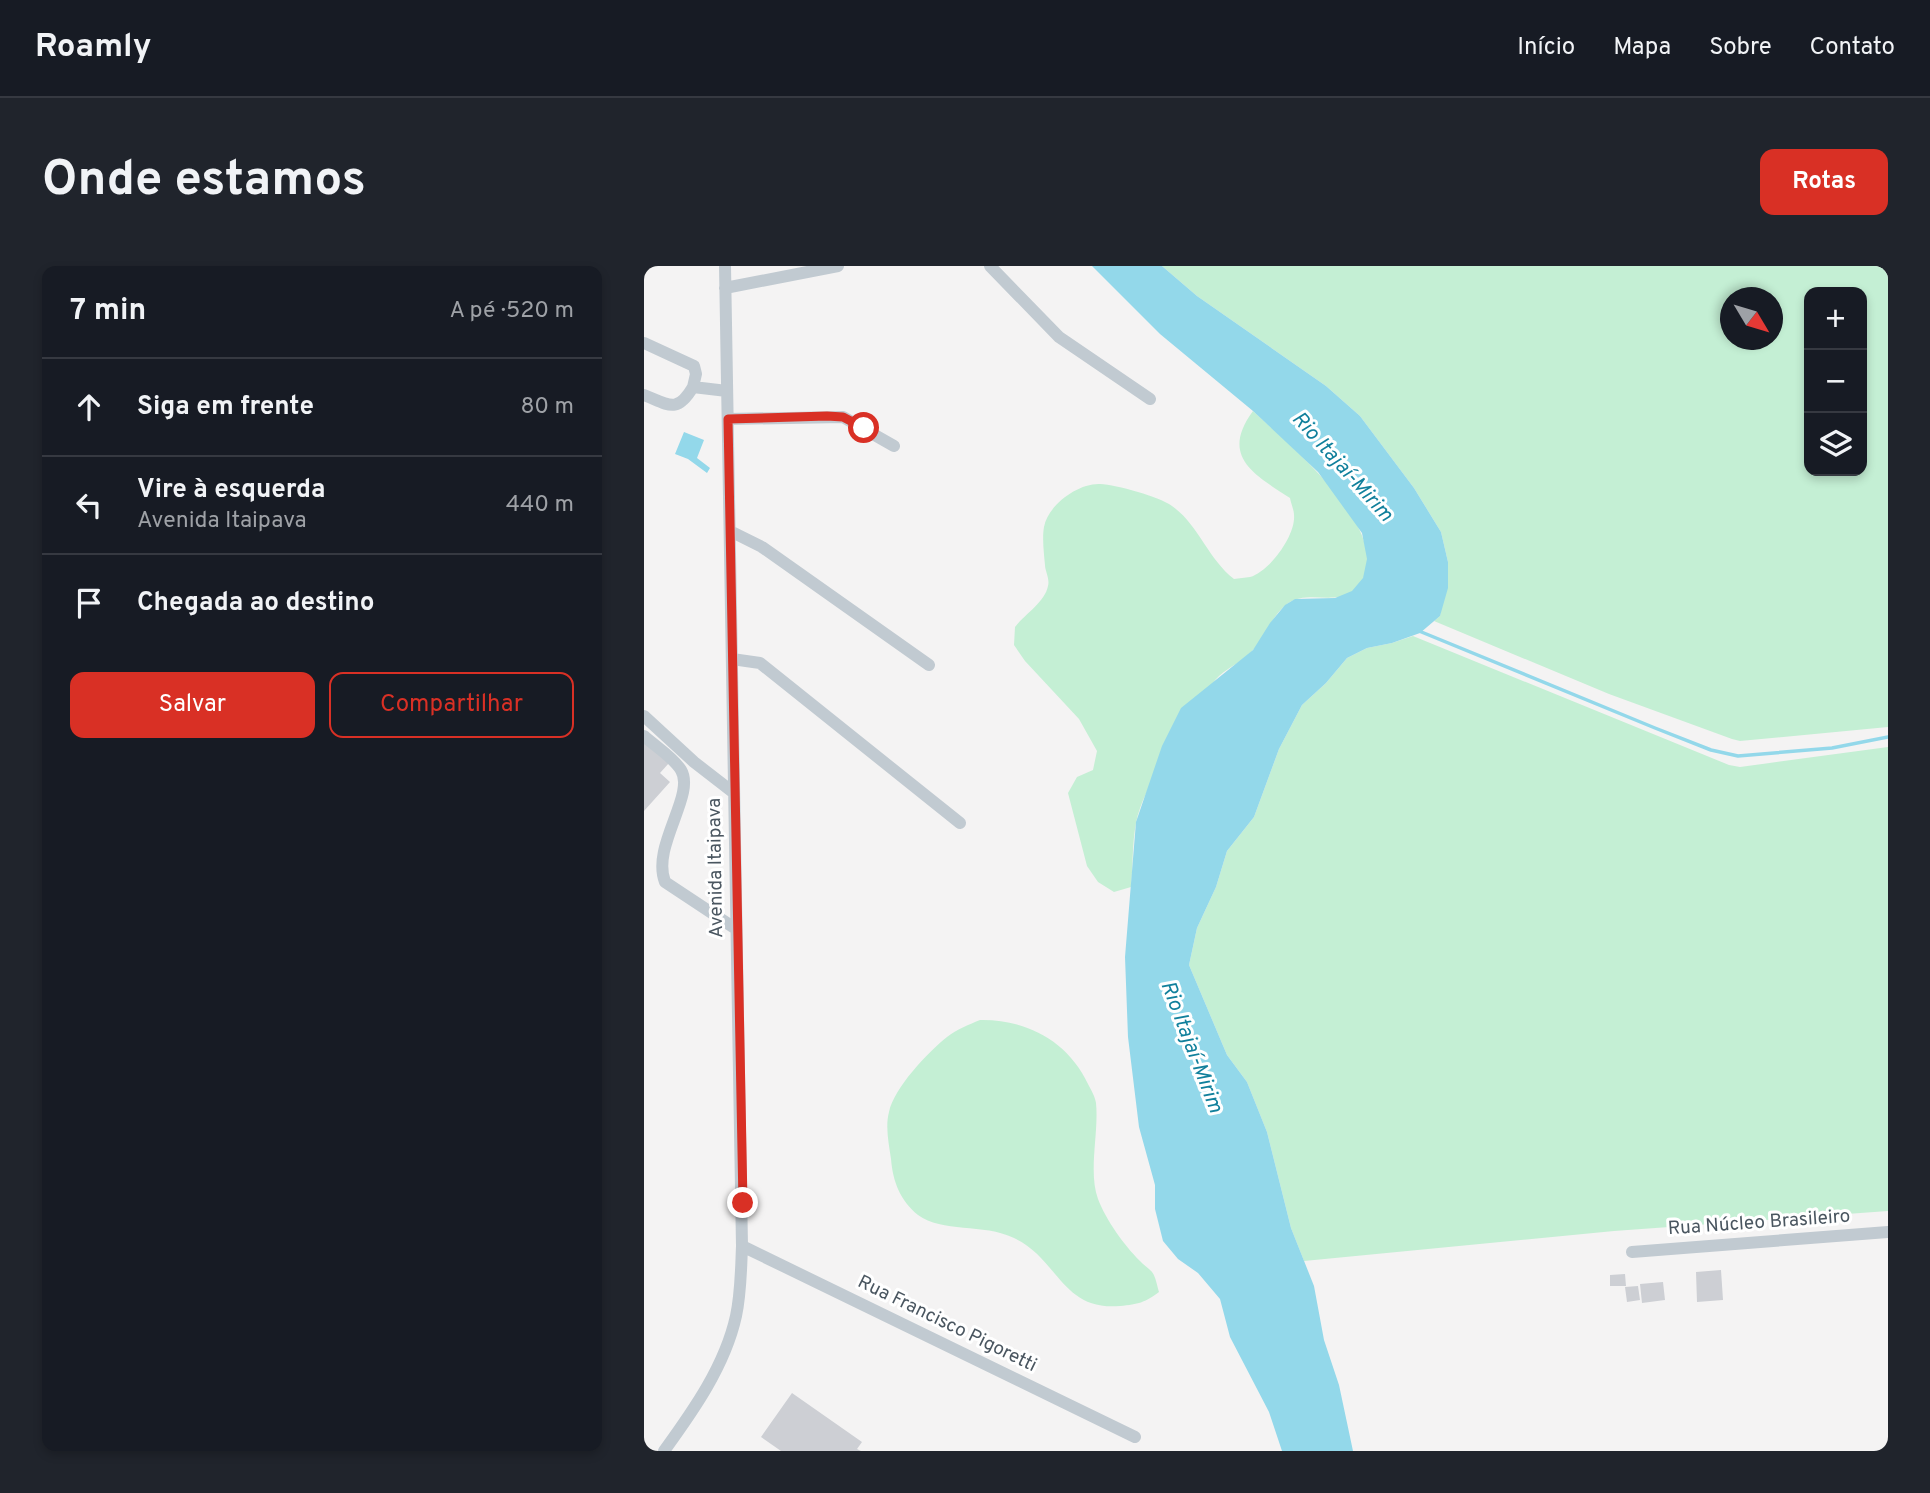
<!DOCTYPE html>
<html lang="pt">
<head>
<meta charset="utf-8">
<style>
  :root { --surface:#171b24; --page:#20242c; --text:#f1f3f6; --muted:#9ea1a6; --line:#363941; --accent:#d93025 }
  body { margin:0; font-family:Overpass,sans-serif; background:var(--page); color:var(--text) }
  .controls { position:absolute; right:21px; top:21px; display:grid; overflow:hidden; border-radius:14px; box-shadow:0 4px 10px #0003 }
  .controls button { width:63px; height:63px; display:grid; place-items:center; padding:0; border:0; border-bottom:2px solid var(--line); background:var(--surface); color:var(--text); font:35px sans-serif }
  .compass { position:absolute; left:1076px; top:21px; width:63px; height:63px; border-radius:50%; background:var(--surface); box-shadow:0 4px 10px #0003; rotate:128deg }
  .stop { position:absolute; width:21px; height:21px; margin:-16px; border:5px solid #d93025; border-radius:50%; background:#fff }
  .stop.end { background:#d93025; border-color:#fff; box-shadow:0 2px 7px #0008 }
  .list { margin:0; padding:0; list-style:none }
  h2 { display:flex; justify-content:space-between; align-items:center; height:91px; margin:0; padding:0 28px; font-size:30px }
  h2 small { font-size:23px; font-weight:400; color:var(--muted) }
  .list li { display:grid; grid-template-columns:46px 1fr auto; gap:21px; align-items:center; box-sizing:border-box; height:98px; padding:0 28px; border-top:2px solid var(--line) }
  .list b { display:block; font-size:26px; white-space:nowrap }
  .list p { margin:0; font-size:23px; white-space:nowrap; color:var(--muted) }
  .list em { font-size:23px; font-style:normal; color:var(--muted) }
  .actions { display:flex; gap:14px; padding:21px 28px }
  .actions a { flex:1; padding:16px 0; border:2px solid var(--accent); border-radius:14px; text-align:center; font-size:24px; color:var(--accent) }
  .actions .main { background:var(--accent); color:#fff }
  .icon { flex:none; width:38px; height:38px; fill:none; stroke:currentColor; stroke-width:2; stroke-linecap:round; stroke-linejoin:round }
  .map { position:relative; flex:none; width:1244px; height:1185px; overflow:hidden; border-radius:14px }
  header { display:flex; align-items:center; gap:42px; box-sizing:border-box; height:98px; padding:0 35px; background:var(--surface); border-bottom:2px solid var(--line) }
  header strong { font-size:33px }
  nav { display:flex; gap:38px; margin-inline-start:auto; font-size:24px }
  .intro { display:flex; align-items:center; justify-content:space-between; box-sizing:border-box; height:168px; padding:0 42px }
  h1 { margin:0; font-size:49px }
  .button { padding:18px 32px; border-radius:14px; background:var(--accent); color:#fff; font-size:24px; font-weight:700 }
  main { display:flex; gap:42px; padding:0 42px }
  aside { flex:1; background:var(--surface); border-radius:14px; box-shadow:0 4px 10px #0003 }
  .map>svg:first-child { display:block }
  .green { fill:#c4efd4; fill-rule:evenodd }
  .water { fill:#93d8ea }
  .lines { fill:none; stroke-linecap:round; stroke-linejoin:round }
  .stream { stroke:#93d8ea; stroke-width:3.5 }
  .building { fill:#cdcfd4 }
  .minor { stroke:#c1cad1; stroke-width:12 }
  .route { stroke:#d93025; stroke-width:9 }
  .labels { text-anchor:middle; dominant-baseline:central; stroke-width:6; stroke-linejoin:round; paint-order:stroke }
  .street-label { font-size:19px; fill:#4a5660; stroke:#fff }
  .water-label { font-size:21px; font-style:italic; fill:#11809c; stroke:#fff }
</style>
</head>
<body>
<header>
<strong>Roamly</strong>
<nav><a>Início</a><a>Mapa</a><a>Sobre</a><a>Contato</a></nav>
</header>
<div class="intro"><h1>Onde estamos</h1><a class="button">Rotas</a></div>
<main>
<aside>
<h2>7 min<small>A pé · 520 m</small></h2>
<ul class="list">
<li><svg class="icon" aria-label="ahead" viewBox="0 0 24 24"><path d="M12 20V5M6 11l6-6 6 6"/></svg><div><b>Siga em frente</b></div><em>80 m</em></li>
<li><svg class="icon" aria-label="left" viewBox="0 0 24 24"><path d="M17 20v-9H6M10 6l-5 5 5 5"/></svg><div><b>Vire à esquerda</b><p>Avenida Itaipava</p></div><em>440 m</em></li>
<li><svg class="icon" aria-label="arrive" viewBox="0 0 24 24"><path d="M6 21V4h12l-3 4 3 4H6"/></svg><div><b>Chegada ao destino</b></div></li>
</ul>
<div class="actions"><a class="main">Salvar</a><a>Compartilhar</a></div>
</aside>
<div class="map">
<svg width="1244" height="1185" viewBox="0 0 1244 1185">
  <rect width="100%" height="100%" fill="#f4f3f3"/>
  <!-- green -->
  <path class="green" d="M518 0H1244V461L1096 475 1088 473 965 428 790 355 796 350 804 296 797 266 770 222 716 150 682 120 553 30ZM1165 26H1218V205H1165ZM1086 32H1128V74H1086Z
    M609 145C643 177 739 255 721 308 706 349 667 320 643 338 627 350 622 371 608 385 599 395 585 401 575 410 565 419 559 435 552 446 532 479 499 520 492 557 488 578 489 600 487 621L470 626 454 616 443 600 424 527 433 511 449 504 453 485 435 453 381 395 370 379 371 361C381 348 401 336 404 320 406 313 401 305 401 299 400 288 398 272 400 261 404 239 434 217 456 218 473 219 514 230 528 240 554 258 564 293 590 313 595 312 601 312 606 311 626 305 652 269 650 249 650 244 647 238 646 232 609 208 576 190 609 145Z
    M769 370 1085 499 1096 501 1244 481V945L970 965 660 995 647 962 623 866 603 816 583 789 545 699 553 662 572 621 583 585 610 551 635 483 658 439 682 417 703 392 723 382 748 377Z
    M336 754C382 753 424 775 444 818 447 824 451 830 452 837 455 867 444 906 454 933 462 954 480 979 496 995 499 999 505 1002 508 1006 512 1011 513 1020 515 1026 500 1037 495 1038 476 1040 417 1045 415 993 370 972 339 957 298 967 274 949 256 934 249 916 247 893 245 878 241 861 245 846 250 822 284 786 303 771 313 763 324 759 336 754Z"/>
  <!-- water -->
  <path class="water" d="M448 0H518L553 30 682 120 716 150 770 222 797 266 804 296V322L796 350 776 367 748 377 723 382 703 392 682 417 658 439 635 483 610 551 583 585 572 621 553 662 545 699 583 789 603 816 623 866 647 962 670 1020 680 1074 695 1119 709 1185H638L625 1146 586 1071 576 1033 554 1007 534 993 519 975 511 943V919L495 861 484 771 481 691 492 556 518 480 537 442 609 384 626 357 641 339 651 333 691 332 708 325 719 312 723 293 718 267 674 206 609 145 516 68Z
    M40 166 60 174 53 192 66 202 63 207 44 193 31 188Z"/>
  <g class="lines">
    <!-- stream -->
    <path class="stream" d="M775 365 1011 462 1067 484 1094 490 1188 482 1244 471"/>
  </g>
  <!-- building -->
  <path class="building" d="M0 475 25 497 16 507 26 516 0 545Z
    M1077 1004 1079 1034 1053 1036 1052 1006Z
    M981 1008 982 1020H966V1009Z
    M1019 1016 1021 1034 998 1037 996 1018Z
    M994 1020 996 1034 983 1036 981 1021Z
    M148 1127 218 1176 213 1183 217 1185H137L117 1171Z"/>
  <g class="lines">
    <!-- minor -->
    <path class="minor" d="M346 0 415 71 506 133
      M81 22 194 0
      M0 77 50 100 52 108 49 121 83 125
      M0 129C25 139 33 148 49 121
      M84 153 199 151 250 180
      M86 265 118 281 285 399
      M88 393 116 397 316 557
      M0 450 50 496 90 527
      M0 470C11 480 29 491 37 504 52 529 7 580 21 616L92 663
      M98 980 491 1171
      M988 986 1244 966
      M20 1185C49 1145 81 1100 92 1050 97 1027 97 1003 98 980L81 0"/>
  </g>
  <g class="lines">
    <!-- route -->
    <path class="route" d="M99 937 84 153 183 150 199 151 220 162"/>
  </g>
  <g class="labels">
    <!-- street labels -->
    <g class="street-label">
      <text transform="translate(72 602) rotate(-91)">Avenida Itaipava</text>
      <text transform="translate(1115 957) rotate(-4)">Rua Núcleo Brasileiro</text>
      <text transform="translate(303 1058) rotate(26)">Rua Francisco Pigoretti</text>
    </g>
    <!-- water labels -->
    <g class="water-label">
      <text transform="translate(698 201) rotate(48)">Rio Itajaí-Mirim</text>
      <text transform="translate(547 781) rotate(69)">Rio Itajaí-Mirim</text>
    </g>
  </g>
</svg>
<div class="controls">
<button>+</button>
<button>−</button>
<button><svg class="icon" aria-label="layers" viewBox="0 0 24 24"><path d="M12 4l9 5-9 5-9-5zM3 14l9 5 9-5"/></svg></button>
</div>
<svg class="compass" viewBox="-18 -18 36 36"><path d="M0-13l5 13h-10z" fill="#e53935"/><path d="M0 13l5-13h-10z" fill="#9ea1a6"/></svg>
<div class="stop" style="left:220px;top:162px"></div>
<div class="stop end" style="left:99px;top:937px"></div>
</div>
</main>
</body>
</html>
